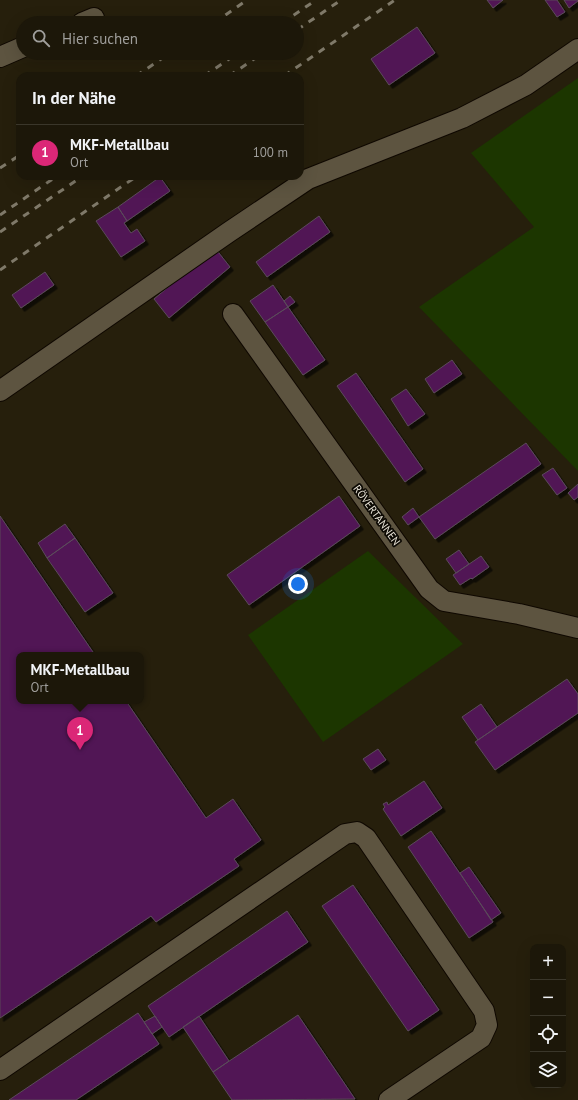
<!DOCTYPE html>
<html lang="de">
<head>
<meta charset="utf-8">
<style>
  :root { --surface:#1c1709; --page:#252012; --text:#f1f3f6; --muted:#a09f9c; --line:#3a362a; --accent:#db2777 }
  body { margin:0; font-family:"PT Sans",sans-serif; background:var(--page); color:var(--text) }
  .controls { position:absolute; right:12px; bottom:12px; display:grid; overflow:hidden; border-radius:8px; box-shadow:0 4px 16px #0002 }
  .controls button { width:36px; height:36px; display:grid; place-items:center; padding:0; border:0; border-bottom:1px solid var(--line); background:var(--surface); color:var(--text); font:20px sans-serif }
  .you { position:absolute; left:298px; top:584px; width:14px; height:14px; margin:-10px; border:3px solid #fff; border-radius:50%; background:#1a73e8; box-shadow:0 0 0 6px #1a73e833 }
  .badge { display:grid; place-items:center; width:26px; height:26px; border-radius:50%; background:var(--accent); color:#fff; font-size:13px; font-weight:700 }
  .pin { position:absolute; translate:-50% -33px; filter:drop-shadow(0 1px 2px #0008) }
  .pin::after { content:''; position:absolute; top:21px; width:14px; height:12px; background:inherit; clip-path:polygon(0 0,100% 0,50% 100%) }
  .popup { position:absolute; left:16px; top:652px; width:128px; height:52px; box-sizing:border-box; display:grid; place-content:center; border-radius:8px; background:var(--surface); filter:drop-shadow(0 1px 3px #0005); font-size:13px; white-space:nowrap; color:var(--muted) }
  .popup b { font-size:15px; color:var(--text) }
  .popup::after { content:''; position:absolute; left:50%; top:100%; margin-left:-8px; border:8px solid transparent; border-top-color:var(--surface) }
  .list { margin:0; padding:0; list-style:none }
  h2 { display:flex; justify-content:space-between; align-items:center; height:52px; margin:0; padding:0 16px; font-size:17px }
  h2 small { font-size:13px; font-weight:400; color:var(--muted) }
  .list li { display:grid; grid-template-columns:26px 1fr auto; gap:12px; align-items:center; box-sizing:border-box; height:56px; padding:0 16px; border-top:1px solid var(--line) }
  .list b { display:block; font-size:15px; white-space:nowrap }
  .list p { margin:0; font-size:13px; white-space:nowrap; color:var(--muted) }
  .list em { font-size:13px; font-style:normal; color:var(--muted) }
  .icon { flex:none; width:22px; height:22px; fill:none; stroke:currentColor; stroke-width:2; stroke-linecap:round; stroke-linejoin:round }
  .map { position:relative; flex:none; width:578px; height:1100px; overflow:hidden }
  .search { position:absolute; background:var(--surface); box-shadow:0 4px 16px #0002; left:16px; top:16px; width:288px; height:44px; display:flex; align-items:center; gap:10px; box-sizing:border-box; padding:0 14px; border-radius:22px; color:var(--muted); font-size:15px }
  .panel { position:absolute; background:var(--surface); box-shadow:0 4px 16px #0002; left:16px; top:72px; width:288px; height:108px; border-radius:12px }
  .map>svg:first-child { display:block }
  .green { fill:#1c3600 }
  .building { fill:#511454; stroke:#5b4b5b; filter:url(#shadow) }
  .lines { fill:none; stroke-linecap:round; stroke-linejoin:round }
  .minor-casing { stroke:#0f0800; stroke-width:22 }
  .minor { stroke:#5d5440; stroke-width:20 }
  .rail { stroke:#7f7969; stroke-width:3; stroke-dasharray:7 7; stroke-linecap:butt }
  .labels { text-anchor:middle; dominant-baseline:central; stroke-width:3.5; stroke-linejoin:round; paint-order:stroke }
  .street-label { font-size:11px; fill:#e8e3d7; stroke:#0c0903 }
</style>
</head>
<body>
<div class="map">
<svg width="578" height="1100" viewBox="0 0 578 1100">
  <defs>
    <filter id="shadow"><feDropShadow dx="3.5" dy="3.5" stdDeviation="0" flood-color="#0009"/></filter>
  </defs>
  <rect width="100%" height="100%" fill="#261f0c"/>
  <!-- green -->
  <path class="green" d="M578 78V471L419 307 534 227 471 153Z
    M368 551 463 644 323 742 248 635Z"/>
  <!-- building -->
  <path class="building" d="M487 0H503L493 8Z
    M545 0H557L565 12 557 17Z
    M564 0H578V1L569 8Z
    M417 27 435 53 389 85 371 59Z
    M160 177 170 191 127 221 118 207Z
    M118 207 127 221 124 223 131 233 137 229 145 241 121 257 96 221Z
    M319 216 330 232 267 277 256 262Z
    M215 248 230 267 169 318 154 299Z
    M45 272 54 285 21 308 12 295Z
    M273 285 288 307 265 322 250 301Z
    M290 296 295 302 288 307 284 301Z
    M288 307 325 360 303 375 265 322Z
    M452 360 462 374 434 393 425 379Z
    M356 373 423 469 405 482 337 386Z
    M406 389 425 414 408 426 391 399Z
    M526 443 541 464 435 539 419 517Z
    M553 468 567 488 557 495 542 475Z
    M578 484V497L574 500 568 493Z
    M339 496 360 526 249 605 227 575Z
    M413 508 419 517 408 525 402 517Z
    M0 516 95 655H19V701H126L206 818 233 799 261 840 234 859 239 866 156 922 151 916 0 1018Z
    M65 524 75 538 47 558 38 543Z
    M75 538 113 593 85 612 47 558Z
    M459 550 469 564 456 573 446 559Z
    M481 556 489 567 472 579 471 578 460 585 453 575Z
    M567 679 578 694V713L495 770 475 742Z
    M481 704 497 727 478 740 462 717Z
    M378 749 386 760 371 770 363 759Z
    M424 781 442 808 401 836 383 809 385 807 383 804 387 802 388 805Z
    M431 831 493 922 469 938 408 847Z
    M469 867 501 913 491 920 460 873Z
    M353 885 439 1010 408 1031 322 906Z
    M287 911 308 942 169 1037 148 1006Z
    M138 1013 159 1044 76 1100H9Z
    M298 1015 355 1099 232 1100 213 1072Z
    M155 1016 162 1027 152 1034 144 1022Z
    M199 1016 229 1061 213 1072 183 1027Z"/>
  <g class="lines">
    <defs>
      <path id="minor" d="M82 23 94 18
        M0 57 23 47
        M233 314 429 589 444 601 519 614 578 628
        M0 391 229 232 308 179 462 118 526 85 578 49
        M0 1070 345 834 357 832 366 838 484 1011 487 1025 481 1038 389 1100"/>
    </defs>
    <!-- minor casing -->
    <use href="#minor" class="minor-casing"/>
    <!-- minor -->
    <use href="#minor" class="minor"/>
    <!-- rail -->
    <path class="rail" d="M214 23 247 0
      M282 23 316 0
      M297 30 341 0
      M136 76 170 53
      M204 76 238 53
      M229 76 263 53
      M284 76 395 0
      M0 168 20 155
      M0 215 57 176
      M0 232 83 176
      M0 270 137 176"/>
  </g>
  <g class="labels">
    <!-- street labels -->
    <g class="street-label">
      <text transform="translate(377 515) rotate(54)">RÖVERTANNEN</text>
    </g>
  </g>
</svg>
<div class="controls">
<button>+</button>
<button>−</button>
<button><svg class="icon" aria-label="locate" viewBox="0 0 24 24"><circle cx="12" cy="12" r="6"/><path d="M12 2v4M12 18v4M2 12h4M18 12h4"/></svg></button>
<button><svg class="icon" aria-label="layers" viewBox="0 0 24 24"><path d="M12 4l9 5-9 5-9-5zM3 14l9 5 9-5"/></svg></button>
</div>
<div class="you"></div>
<div class="pin badge" style="left:80px;top:750px">1</div>
<div class="popup"><b>MKF-Metallbau</b>Ort</div>
<div class="search"><svg class="icon" aria-label="search" viewBox="0 0 24 24"><circle cx="10" cy="10" r="6"/><path d="M15 15l6 6"/></svg>Hier suchen</div>
<section class="panel">
<h2>In der Nähe<small></small></h2>
<ul class="list">
<li><span class="badge">1</span><div><b>MKF-Metallbau</b><p>Ort</p></div><em>100 m</em></li>
</ul>
</section>
</div>
</body>
</html>
